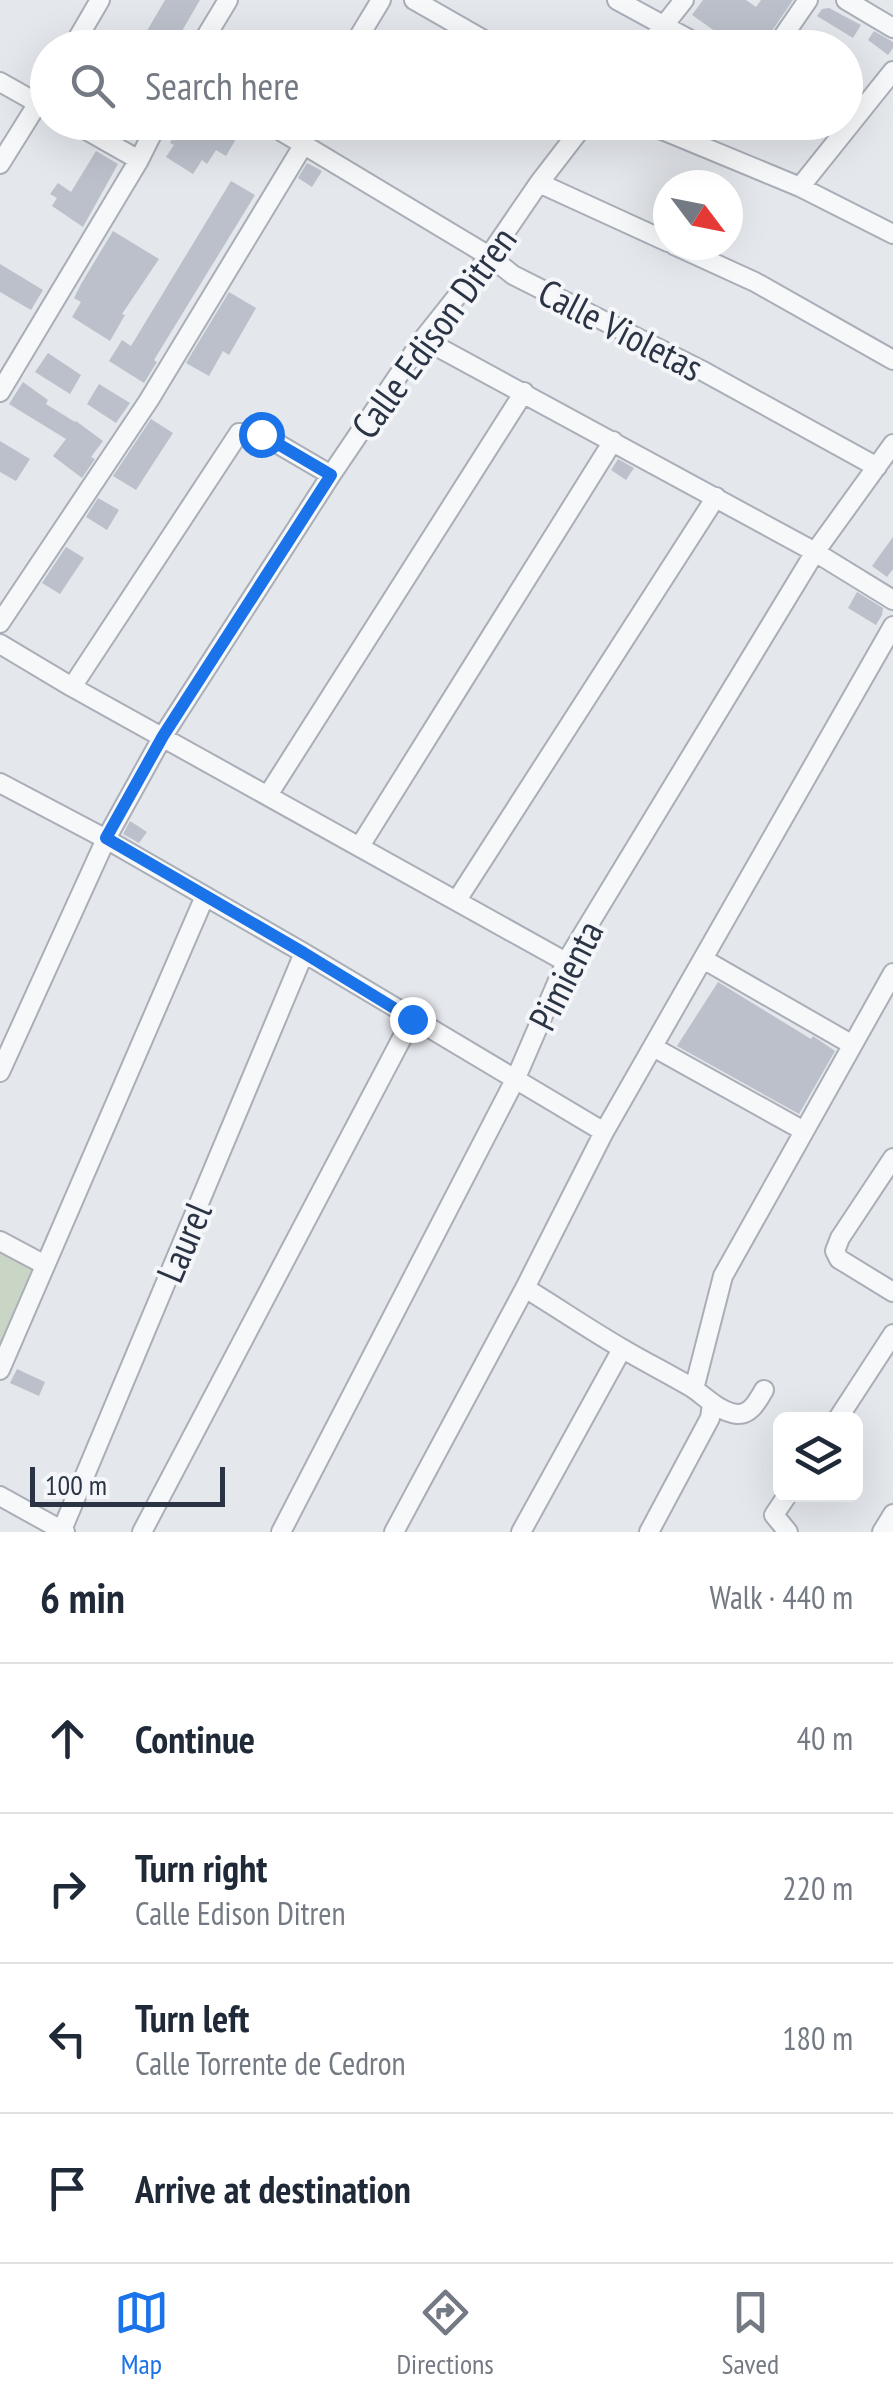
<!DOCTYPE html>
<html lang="en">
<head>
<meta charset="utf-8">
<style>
  :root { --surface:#fff; --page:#f6f6f7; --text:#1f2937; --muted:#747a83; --line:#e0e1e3; --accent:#1a73e8 }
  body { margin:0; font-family:"PT Sans Narrow",sans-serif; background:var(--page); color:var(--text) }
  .controls { position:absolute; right:30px; bottom:30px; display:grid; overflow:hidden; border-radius:15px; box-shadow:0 10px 40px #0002 }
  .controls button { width:90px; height:90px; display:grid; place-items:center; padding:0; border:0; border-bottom:2px solid var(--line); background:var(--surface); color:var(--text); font:50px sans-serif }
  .compass { position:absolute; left:653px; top:170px; width:90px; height:90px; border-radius:50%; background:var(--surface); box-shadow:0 10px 40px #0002; rotate:122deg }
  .scale { position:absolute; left:30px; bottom:25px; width:195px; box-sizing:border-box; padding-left:10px; border:5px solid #2b3445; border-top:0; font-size:28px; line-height:35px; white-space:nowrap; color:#2b3445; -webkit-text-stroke:8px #f4f6f9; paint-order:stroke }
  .stop { position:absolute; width:30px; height:30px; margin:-22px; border:8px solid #1a73e8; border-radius:50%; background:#fff }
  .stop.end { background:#1a73e8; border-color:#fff; box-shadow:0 2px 10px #0008 }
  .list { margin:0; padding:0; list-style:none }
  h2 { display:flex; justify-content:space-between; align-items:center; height:130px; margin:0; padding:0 40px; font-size:42px }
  h2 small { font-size:32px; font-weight:400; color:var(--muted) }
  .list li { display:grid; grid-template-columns:65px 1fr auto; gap:30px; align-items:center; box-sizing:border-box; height:150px; padding:0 40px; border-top:2px solid var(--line) }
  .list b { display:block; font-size:38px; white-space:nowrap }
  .list p { margin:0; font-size:32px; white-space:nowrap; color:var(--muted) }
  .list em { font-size:32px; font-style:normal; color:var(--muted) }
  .icon { flex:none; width:55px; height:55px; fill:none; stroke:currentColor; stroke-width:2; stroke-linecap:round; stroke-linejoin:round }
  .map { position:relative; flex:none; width:893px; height:1532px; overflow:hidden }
  .search { position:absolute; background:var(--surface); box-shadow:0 10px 40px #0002; left:30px; right:30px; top:30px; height:110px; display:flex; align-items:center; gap:25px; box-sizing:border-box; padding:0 35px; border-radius:55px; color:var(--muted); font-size:38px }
  .sheet { height:730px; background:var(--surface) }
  nav { display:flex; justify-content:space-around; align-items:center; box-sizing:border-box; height:140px; border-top:2px solid var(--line); background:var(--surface); font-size:28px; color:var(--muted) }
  nav a { display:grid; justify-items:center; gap:5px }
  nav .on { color:var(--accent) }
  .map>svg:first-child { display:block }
  .green { fill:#c9d6c5 }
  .building { fill:#bbc0ca }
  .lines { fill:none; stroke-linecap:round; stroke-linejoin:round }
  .minor-casing { stroke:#a9aeb7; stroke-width:22 }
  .minor { stroke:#f7f8fa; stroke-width:18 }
  .route { stroke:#1a73e8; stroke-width:12 }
  .labels { text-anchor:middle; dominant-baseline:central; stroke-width:8; stroke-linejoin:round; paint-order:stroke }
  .street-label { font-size:38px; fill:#2b3445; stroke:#f4f6f9 }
</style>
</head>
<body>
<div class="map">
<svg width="893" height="1532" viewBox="0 0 893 1532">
  <rect width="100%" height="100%" fill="#e4e7ec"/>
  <!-- green -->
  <path class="green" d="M0 1246 33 1266 0 1344Z"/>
  <!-- building -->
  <path class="building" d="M165 0H200L172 48H87L95 34 109 42 115 32 138 46Z
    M703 0H746L756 7 761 0H793L765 41 763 48H739L692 15Z
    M829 8 861 25 853 38 817 16 822 9Z
    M874 31 893 42V48L888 55 868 40Z
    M98 122H128L136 127 129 140Z
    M182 122H246L226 156 216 150 207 164 202 160 193 174 166 157 174 145 170 143Z
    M96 151 118 164 83 227 52 206 57 198 50 194 58 183 71 192Z
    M307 163 322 171 312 187 298 178Z
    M231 181 255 195 154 360 157 362 144 383 109 361 122 340 131 346Z
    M113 231 159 259 122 314 125 315 110 341 72 317 81 302 74 298 81 284Z
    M0 264 43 290 31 310 0 292Z
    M229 292 256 308 229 355 223 351 209 376 186 363Z
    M48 353 81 375 70 394 35 372Z
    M23 382 48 400 46 404 75 422 76 421 103 441 91 457 95 459 82 478 53 456 66 439 9 404Z
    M99 384 130 403 116 423 87 404Z
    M151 419 173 433 136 490 113 476Z
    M0 441 30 459 16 481 0 472Z
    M618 459 634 468 626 480 611 470Z
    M98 498 119 510 107 530 86 517Z
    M893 537V569L887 577 872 566Z
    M66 547 84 558 60 594 42 583Z
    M857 592 883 608 882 615 876 625 848 608Z
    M130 821 147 832 139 843 123 834Z
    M718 982 811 1039 813 1036 835 1051 799 1114 677 1046Z
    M17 1369 45 1382 39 1396 10 1383Z"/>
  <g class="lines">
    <defs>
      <path id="minor" d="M414 0 498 48
        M617 0 705 48
        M846 0 893 28
        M72 48 100 0
        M199 48 228 0
        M352 48 381 0
        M646 48 684 0
        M775 48 808 0
        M0 82 48 109
        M72 122 139 160
        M266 122 489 256 513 275 701 370 877 467
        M643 122 800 187 893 234
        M0 164 48 87
        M539 183 668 242
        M800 187 893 71
        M674 245 755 282 893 360
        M423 339 815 552 893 600
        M0 392 139 160 158 122
        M0 623 149 400 304 144
        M0 644 72 687 566 962
        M72 687 239 433 261 434 331 475
        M0 783 106 839 304 953 604 1132
        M268 795 524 392
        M360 846 613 441
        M457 900 716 497
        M703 959 851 1044
        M653 1047 804 1131
        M0 1072 106 839 163 736 331 475 423 339 489 256 539 183 586 122
        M893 1158 840 1238 835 1251 839 1259 893 1292
        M0 1241 45 1265
        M525 1288C558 1308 590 1330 623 1349 645 1362 669 1374 691 1387 705 1396 719 1412 737 1414 751 1415 758 1400 764 1390
        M0 1370 205 896
        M694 1389 723 1276 893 973
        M837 1420 893 1334
        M788 1494 774 1515 788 1532
        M0 1496 65 1532
        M62 1530 304 953
        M142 1532 412 1019
        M281 1532 516 1078 566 962 815 552 893 444
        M394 1532 525 1288 604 1132 893 626
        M521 1532 622 1349
        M649 1532 710 1418 712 1404
        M882 1532 893 1514"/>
    </defs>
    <!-- minor casing -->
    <use href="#minor" class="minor-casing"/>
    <!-- minor -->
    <use href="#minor" class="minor"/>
  </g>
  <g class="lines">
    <!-- route -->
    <path class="route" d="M261 434 331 475 163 736 106 838 304 953 412 1019"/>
  </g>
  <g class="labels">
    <!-- street labels -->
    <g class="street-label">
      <text transform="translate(621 329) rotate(27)">Calle Violetas</text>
      <text transform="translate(433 332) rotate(-54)">Calle Edison Ditren</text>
      <text transform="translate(565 975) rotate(-63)">Pimienta</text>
      <text transform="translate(183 1242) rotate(-67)">Laurel</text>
    </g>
  </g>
</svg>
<div class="controls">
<button><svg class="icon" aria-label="layers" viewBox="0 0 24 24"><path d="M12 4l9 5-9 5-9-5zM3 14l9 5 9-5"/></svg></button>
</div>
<svg class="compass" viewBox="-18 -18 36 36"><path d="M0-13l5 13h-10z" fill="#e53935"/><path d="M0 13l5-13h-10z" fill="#747a83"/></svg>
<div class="scale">100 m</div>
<div class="stop" style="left:261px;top:434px"></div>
<div class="stop end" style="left:412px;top:1019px"></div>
<div class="search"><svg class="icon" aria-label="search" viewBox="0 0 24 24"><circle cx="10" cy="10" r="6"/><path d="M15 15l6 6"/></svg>Search here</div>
</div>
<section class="sheet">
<h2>6 min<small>Walk · 440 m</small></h2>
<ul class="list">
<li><svg class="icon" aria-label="ahead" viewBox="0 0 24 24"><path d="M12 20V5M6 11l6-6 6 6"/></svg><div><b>Continue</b></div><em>40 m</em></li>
<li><svg class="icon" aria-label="right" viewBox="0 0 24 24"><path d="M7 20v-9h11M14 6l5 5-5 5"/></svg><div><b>Turn right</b><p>Calle Edison Ditren</p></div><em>220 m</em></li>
<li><svg class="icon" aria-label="left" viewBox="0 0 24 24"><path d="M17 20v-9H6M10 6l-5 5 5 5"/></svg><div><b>Turn left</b><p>Calle Torrente de Cedron</p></div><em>180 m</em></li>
<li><svg class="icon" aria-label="arrive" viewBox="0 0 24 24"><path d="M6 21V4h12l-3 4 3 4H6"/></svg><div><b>Arrive at destination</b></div></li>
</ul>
</section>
<nav>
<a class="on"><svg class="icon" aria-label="map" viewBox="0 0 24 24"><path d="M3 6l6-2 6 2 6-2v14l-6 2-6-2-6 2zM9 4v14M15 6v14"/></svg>Map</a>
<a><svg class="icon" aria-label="directions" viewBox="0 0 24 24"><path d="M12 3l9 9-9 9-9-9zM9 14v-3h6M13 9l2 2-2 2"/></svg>Directions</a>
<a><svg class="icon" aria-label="saved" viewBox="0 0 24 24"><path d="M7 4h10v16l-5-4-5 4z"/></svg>Saved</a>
</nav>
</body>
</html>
